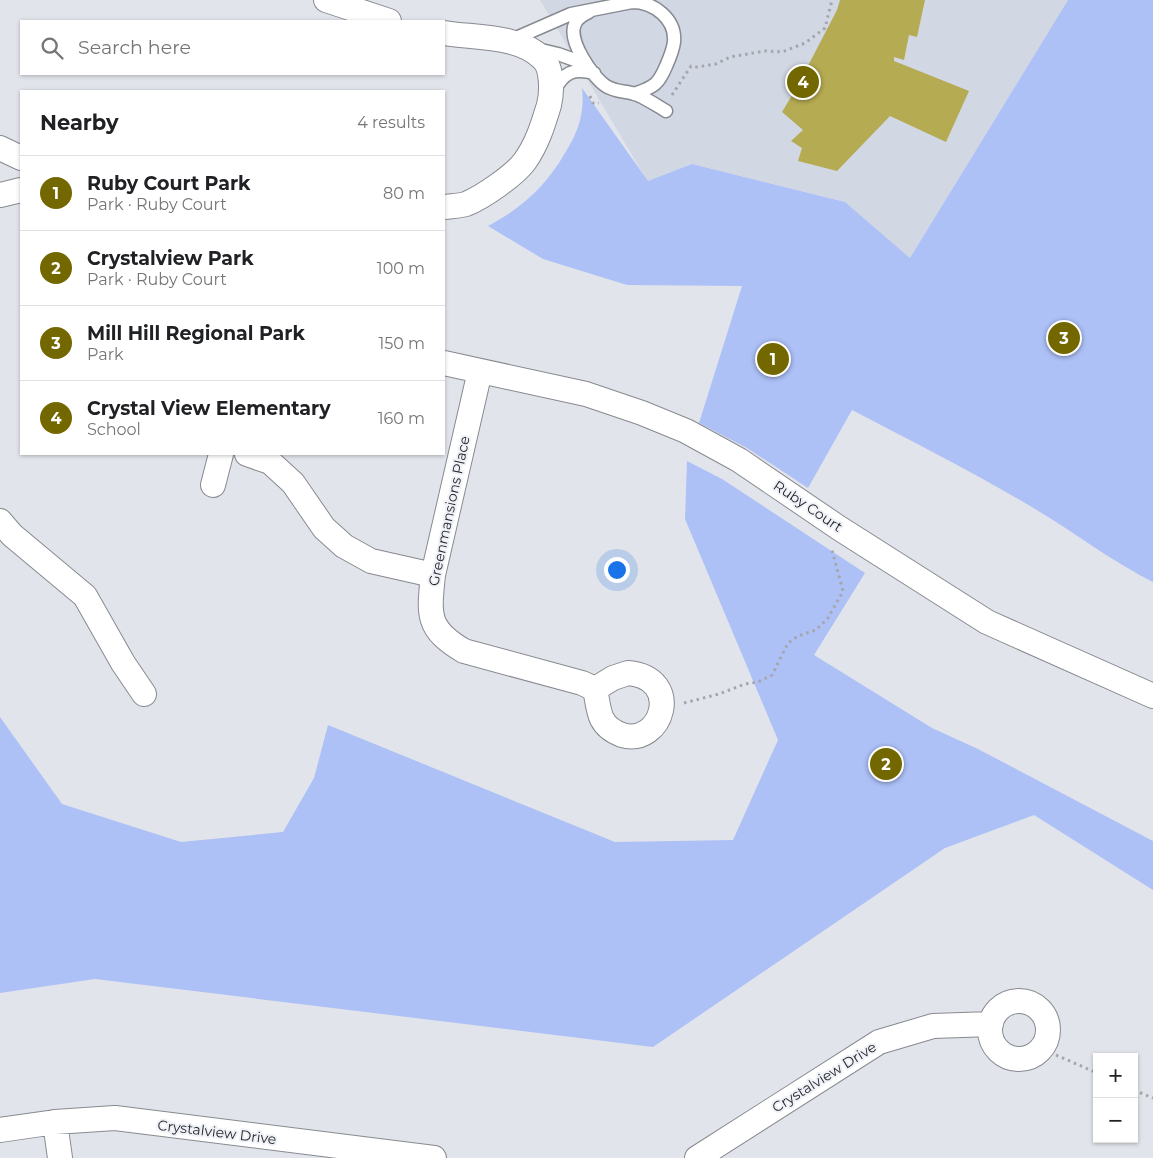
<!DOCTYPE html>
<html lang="en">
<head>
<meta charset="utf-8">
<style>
  :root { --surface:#fff; --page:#f2f2f2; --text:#202124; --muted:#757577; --line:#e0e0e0; --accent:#736800 }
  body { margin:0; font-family:Montserrat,sans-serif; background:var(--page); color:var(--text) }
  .controls { position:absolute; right:15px; bottom:15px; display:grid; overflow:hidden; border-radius:0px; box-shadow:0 1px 4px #0004 }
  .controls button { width:45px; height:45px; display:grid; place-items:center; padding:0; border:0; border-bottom:1px solid var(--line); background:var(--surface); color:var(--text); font:25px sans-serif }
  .you { position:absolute; left:616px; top:569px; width:18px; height:18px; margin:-12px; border:4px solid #fff; border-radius:50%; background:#1a73e8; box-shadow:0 0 0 8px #1a73e833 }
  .badge { display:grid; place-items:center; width:32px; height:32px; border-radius:50%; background:var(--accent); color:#fff; font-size:16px; font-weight:700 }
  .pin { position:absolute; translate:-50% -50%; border:2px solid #fff; box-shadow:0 1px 5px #0006 }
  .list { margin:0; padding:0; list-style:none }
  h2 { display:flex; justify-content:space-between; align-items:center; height:65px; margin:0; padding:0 20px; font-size:21px }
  h2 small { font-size:16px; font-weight:400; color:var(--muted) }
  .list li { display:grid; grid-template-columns:32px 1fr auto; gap:15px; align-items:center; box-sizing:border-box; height:75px; padding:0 20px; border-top:1px solid var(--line) }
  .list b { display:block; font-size:19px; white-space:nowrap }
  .list p { margin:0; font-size:16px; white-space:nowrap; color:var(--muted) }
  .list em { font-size:16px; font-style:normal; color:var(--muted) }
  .icon { flex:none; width:28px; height:28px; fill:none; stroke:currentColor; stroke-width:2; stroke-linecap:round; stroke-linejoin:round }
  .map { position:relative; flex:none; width:1153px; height:1158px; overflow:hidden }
  .search { position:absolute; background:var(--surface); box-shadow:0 1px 4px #0004; left:20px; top:20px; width:425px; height:55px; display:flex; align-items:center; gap:12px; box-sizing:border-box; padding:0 18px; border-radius:0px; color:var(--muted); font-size:19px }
  .panel { position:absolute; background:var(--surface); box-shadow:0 1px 4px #0004; left:20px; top:90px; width:425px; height:365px; border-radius:0px }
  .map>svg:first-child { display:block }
  .built { fill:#d2d7e4 }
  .green { fill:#adc1f7 }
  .building { fill:#b5ab53 }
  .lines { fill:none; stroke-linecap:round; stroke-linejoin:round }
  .service-casing { stroke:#878a90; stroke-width:15 }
  .minor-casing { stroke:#878a90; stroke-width:26 }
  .path { stroke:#a4a6ab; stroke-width:3; stroke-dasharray:2.5 4; stroke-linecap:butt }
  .service { stroke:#fff; stroke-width:12 }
  .minor { stroke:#fff; stroke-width:24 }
  .labels { text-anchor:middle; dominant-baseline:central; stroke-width:4; stroke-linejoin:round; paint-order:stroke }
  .street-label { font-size:14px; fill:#27272a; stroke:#eef1f7 }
</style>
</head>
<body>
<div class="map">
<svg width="1153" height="1158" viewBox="0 0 1153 1158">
  <rect width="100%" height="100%" fill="#e1e4ea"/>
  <!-- built -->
  <path class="built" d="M540 0H1068L910 258 845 202 692 164 648 182Z"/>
  <!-- green -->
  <path class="green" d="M1068 0H1153V582C1113 562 1078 535 1040 512 979 475 915 443 852 410L808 488 747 448 699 423 742 286 627 285 543 259 488 226C522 208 546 186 565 153 578 132 585 113 582 88L648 181 692 164 845 202 910 258Z
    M687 461 722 479 865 573 814 655 932 728 978 749 1153 841V890L1034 815 945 848 653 1047 95 979 0 993V717L62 804 181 842 283 832 314 778 328 725 615 842 733 840 778 740 685 519Z"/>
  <!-- building -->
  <path class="building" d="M840 0H925L917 37 909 35 904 60 894 57V61L969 91 946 142 890 116 837 171 798 161 802 148 791 141 803 130 782 112 797 87 837 10Z"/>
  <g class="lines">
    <defs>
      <path id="service" d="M589 12C583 15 577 18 575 24 567 40 593 78 606 86 615 92 626 91 635 94 646 98 656 105 666 111
        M509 41 571 14 632 2C654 2 676 19 674 42 673 50 670 57 667 64 664 71 661 79 655 84 649 89 642 91 634 94
        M537 49 558 54 586 64
        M554 91C564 72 573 68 594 73"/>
      <path id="minor" d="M326 0 389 21
        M444 33C474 38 519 35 542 58 553 67 552 93 549 105 543 125 537 144 525 161 515 175 483 197 466 204 460 206 451 206 444 207
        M0 148 21 158
        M0 195 21 190
        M444 363 586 394 642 413 686 431 739 460 839 528 987 622 1153 696
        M480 371 433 575C429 614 426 629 464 651L582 683 595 689
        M247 454 270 462 293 483 324 528 344 546 371 561 433 575
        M213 485 221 454
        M0 521 12 535 85 596 123 663 144 694
        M628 673C684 678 662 747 622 735 614 732 606 727 602 719 598 711 597 698 595 689L613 678Z
        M990 1030a29 29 0 1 1 58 0a29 29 0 1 1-58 0Z
        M55 1122 60 1158
        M0 1130 55 1122 115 1118 434 1158
        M697 1158 879 1042 933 1026 991 1024"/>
    </defs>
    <!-- service casing -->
    <use href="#service" class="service-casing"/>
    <!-- minor casing -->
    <use href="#minor" class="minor-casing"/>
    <!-- path -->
    <path class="path" d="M672 95 691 66 697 67 716 64 730 57 765 51 782 52 805 43 825 28 832 0
      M590 96 593 103H599
      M684 703 719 694 745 684 758 682 772 675 788 643 798 636 816 630 828 618 843 591 832 550
      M1056 1055 1097 1073
      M1134 1090 1153 1098"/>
    <!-- service -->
    <use href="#service" class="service"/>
    <!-- minor -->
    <use href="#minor" class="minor"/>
  </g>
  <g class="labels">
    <!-- street labels -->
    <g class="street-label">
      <text transform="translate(808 506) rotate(34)">Ruby Court</text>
      <text transform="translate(449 511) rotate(-78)">Greenmansions Place</text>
      <text transform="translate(824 1077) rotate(-32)">Crystalview Drive</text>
      <text transform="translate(217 1132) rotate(7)">Crystalview Drive</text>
    </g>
  </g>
</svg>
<div class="controls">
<button>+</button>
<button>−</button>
</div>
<div class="you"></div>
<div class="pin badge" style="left:773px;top:359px">1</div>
<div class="pin badge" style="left:886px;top:764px">2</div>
<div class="pin badge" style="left:1064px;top:338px">3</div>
<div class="pin badge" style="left:803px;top:82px">4</div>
<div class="search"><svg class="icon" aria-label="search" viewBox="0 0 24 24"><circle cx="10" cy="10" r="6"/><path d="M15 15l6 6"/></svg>Search here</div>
<section class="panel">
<h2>Nearby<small>4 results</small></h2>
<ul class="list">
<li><span class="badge">1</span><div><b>Ruby Court Park</b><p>Park · Ruby Court</p></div><em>80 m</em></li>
<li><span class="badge">2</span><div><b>Crystalview Park</b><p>Park · Ruby Court</p></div><em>100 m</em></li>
<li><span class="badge">3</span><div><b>Mill Hill Regional Park</b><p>Park</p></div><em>150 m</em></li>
<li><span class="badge">4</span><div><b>Crystal View Elementary</b><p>School</p></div><em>160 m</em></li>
</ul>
</section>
</div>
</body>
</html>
